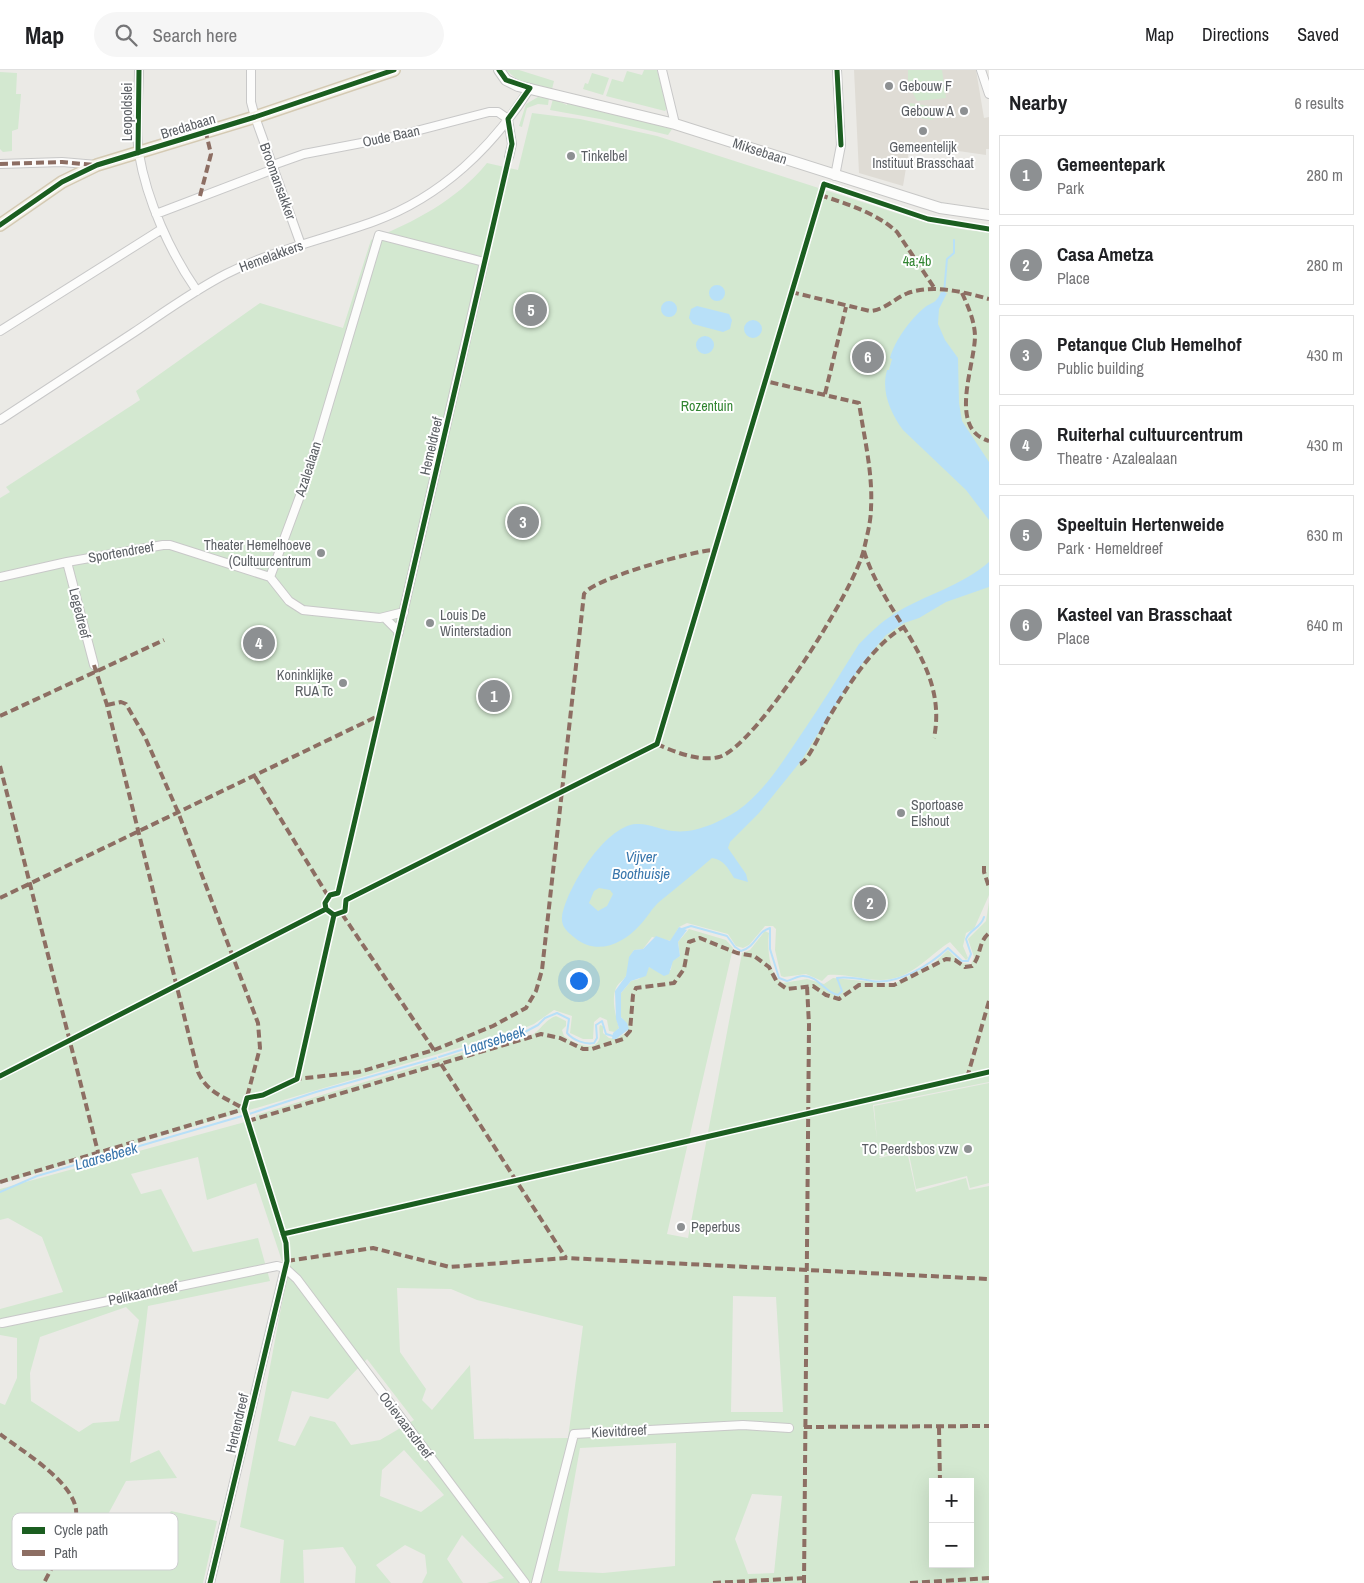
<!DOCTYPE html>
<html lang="en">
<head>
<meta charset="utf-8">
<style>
  :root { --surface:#fff; --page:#f6f6f6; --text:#202124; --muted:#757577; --line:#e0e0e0; --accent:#8d9092 }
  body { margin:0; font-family:"Archivo Narrow",sans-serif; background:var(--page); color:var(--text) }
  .controls { position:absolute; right:15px; bottom:15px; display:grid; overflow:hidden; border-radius:0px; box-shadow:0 5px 20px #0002 }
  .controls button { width:45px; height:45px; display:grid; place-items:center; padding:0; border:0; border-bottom:1px solid var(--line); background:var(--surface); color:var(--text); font:25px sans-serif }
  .you { position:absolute; left:578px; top:910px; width:18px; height:18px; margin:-12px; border:4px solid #fff; border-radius:50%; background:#1a73e8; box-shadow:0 0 0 8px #1a73e833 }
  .badge { display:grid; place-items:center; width:32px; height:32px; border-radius:50%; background:var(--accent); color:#fff; font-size:16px; font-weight:700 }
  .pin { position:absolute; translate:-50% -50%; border:2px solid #fff; box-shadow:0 1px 5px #0006 }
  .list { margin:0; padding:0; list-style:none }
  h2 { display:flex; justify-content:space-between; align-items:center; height:65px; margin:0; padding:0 20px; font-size:21px }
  h2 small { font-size:16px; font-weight:400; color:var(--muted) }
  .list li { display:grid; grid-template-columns:32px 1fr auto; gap:15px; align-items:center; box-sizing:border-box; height:80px; margin:0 10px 10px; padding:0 10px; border:1px solid var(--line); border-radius:0px }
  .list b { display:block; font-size:19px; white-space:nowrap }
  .list p { margin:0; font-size:16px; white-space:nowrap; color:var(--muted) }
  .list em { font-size:16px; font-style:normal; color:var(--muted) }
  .icon { flex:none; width:28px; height:28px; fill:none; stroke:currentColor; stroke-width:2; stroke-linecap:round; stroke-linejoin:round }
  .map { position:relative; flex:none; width:989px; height:1513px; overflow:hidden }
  header { display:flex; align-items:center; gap:30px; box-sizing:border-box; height:70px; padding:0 25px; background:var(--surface); border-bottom:1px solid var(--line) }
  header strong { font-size:24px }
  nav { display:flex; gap:28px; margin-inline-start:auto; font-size:18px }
  .search { width:350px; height:45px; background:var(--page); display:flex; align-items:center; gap:12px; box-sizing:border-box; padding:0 18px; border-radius:28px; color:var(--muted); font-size:19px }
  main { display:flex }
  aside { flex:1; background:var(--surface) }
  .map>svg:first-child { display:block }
  .education { fill:#dfdcd5 }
  .green { fill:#d3e8d0; fill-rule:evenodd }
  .water { fill:#b8e0f8; fill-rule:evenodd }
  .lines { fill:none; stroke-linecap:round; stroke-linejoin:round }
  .stream { stroke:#b8e0f8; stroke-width:2 }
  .street-casing { stroke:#c8c8c8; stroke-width:10 }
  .secondary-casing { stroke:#c7c7c6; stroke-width:12 }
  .primary-casing { stroke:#d4cab3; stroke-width:14 }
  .street { stroke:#fcfcfb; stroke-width:8 }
  .secondary { stroke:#fcfcfb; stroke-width:10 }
  .primary { stroke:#f3f0e7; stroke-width:11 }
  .quiet { stroke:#8d6e63; stroke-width:4; stroke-dasharray:8 4; stroke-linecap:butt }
  .cycleway-casing { stroke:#fff; stroke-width:8 }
  .cycleway { stroke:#1b5e20; stroke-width:5 }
  .poi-dot { fill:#8d9092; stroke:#fff; stroke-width:2 }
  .labels { text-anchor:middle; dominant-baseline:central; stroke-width:4; stroke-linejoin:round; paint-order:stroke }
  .poi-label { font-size:14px; fill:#5b5f64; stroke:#fff; text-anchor:start }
  .street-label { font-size:14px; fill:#5b5f64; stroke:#fff }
  .park-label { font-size:14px; fill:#318531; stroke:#fff }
  .water-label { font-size:15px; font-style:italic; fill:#3976ac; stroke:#fff }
  .key { fill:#fff; stroke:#cecfd0; stroke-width:1 }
  .key-label { font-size:14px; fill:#5b5f64 }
</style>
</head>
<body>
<header>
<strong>Map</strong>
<div class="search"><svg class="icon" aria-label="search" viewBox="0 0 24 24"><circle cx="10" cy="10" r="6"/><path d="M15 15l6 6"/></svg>Search here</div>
<nav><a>Map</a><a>Directions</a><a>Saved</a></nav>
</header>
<main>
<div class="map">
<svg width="989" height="1513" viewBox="0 0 989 1513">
  <rect width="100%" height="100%" fill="#ebeae6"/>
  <!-- education -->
  <path class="education" d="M854 0H976L984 48 989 47V79H986V85L910 74 903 116 859 103Z"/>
  <!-- green -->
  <path class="green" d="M506 0H519L554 11 552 19 519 11Z
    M644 0H657L667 38 665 41 606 26 612 9 623 12 627 1 642 5Z
    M908 0H942L946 28 917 31 908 14Z
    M0 2 17 3 16 24H21L18 59 12 61V81L3 82 0 79Z
    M592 3 609 8 603 25 583 19 585 13 588 14Z
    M538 27 549 28 548 35 538 34 527 38 522 57 519 56 526 34Z
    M553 29 567 35 568 32 672 59 668 65 600 49 550 40Z
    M910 33 935 37 933 50 908 46Z
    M532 43 580 49 657 66 924 152 966 160 989 162V825L974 859 966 863 963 876 968 888 966 890 950 872C931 884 914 905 891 909 870 913 849 903 828 905L822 911 806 904 784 907 781 906 775 880 776 859 773 856H765L749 875 743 878 736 876 728 864 687 853 679 857 671 871 652 867 643 879 634 880C628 888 631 898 626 906 624 910 618 913 616 918 611 930 616 947 619 958L615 962 609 961 607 950 600 947 594 952 593 969H583L570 963 572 946 554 940 534 954 519 960 0 1114V428L10 422 6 417 140 330 136 321 260 233 343 258 371 170C415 151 456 131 487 93L518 100Z
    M989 832V1012L873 1035 877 1070 874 1036 989 1013V1113L970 1118 967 1106 916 1119 908 1079 879 1087 880 1088 907 1081 916 1122 966 1108 969 1120 989 1116V1513H487L504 1508 462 1465 447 1489 463 1513H422L427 1503 425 1485 405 1475 376 1495 391 1513H355L356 1497 343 1477 303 1480 304 1513H280L284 1470 240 1457 287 1206 256 1113 207 1130 198 1087 131 1104 141 1124 161 1119 193 1182 258 1168 270 1211 148 1236 130 1393 159 1380 177 1408 126 1411 106 1448 127 1459 163 1452 171 1441 217 1451 203 1513H0V1333L5 1335 17 1308V1268L0 1265V1239L63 1222 42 1167 8 1148 0 1150V1119L256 1049V1045L496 972C508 970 527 970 536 962 543 956 547 949 556 946L566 951V956L562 960 564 966C572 972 593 983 599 970 601 965 598 959 600 955L603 956V963L609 968 616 969 627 962 625 952 621 947V923L631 911 639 909 649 897 671 900 672 891 680 886 678 872 689 859 726 870 733 878 667 1164 688 1168 742 883 750 880 765 861 769 863C767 877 769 906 783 913L807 909 824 914 833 908 894 914 934 893 948 880 961 893 971 894 974 887 968 869 986 851ZM397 1218 451 1219 477 1230 583 1256 568 1368 474 1369 470 1295 432 1340 422 1330 426 1319 400 1282ZM733 1226 776 1227 783 1342H731ZM126 1237 139 1250 119 1351 93 1353 79 1362 31 1331 30 1303 40 1267ZM367 1289 414 1350 380 1370 351 1375 335 1352 310 1346 295 1376 278 1371 292 1321 328 1329ZM676 1373 675 1496 603 1503 558 1501 580 1378ZM404 1380 444 1425 421 1442 380 1426 382 1400ZM933 1412H970V1494H933ZM752 1424 782 1426 774 1503 748 1504 735 1469Z"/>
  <!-- water -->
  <path class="water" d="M709 223a8 8 0 1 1 16 0a8 8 0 1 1-16 0Z
    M941 222 947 223 939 239 938 254 945 270 958 288 959 333 962 351 989 392V450L966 420 903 360C890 342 881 321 887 300H889L892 289 890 288C895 270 910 250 924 238 933 231 935 235 941 222Z
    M661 239a8 8 0 1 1 16 0a8 8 0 1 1-16 0Z
    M697 236 729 244 732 250 730 259 723 262 693 254 689 248 691 239Z
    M744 259a9 9 0 1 1 18 0a9 9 0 1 1-18 0Z
    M696 275a9 9 0 1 1 18 0a9 9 0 1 1-18 0Z
    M989 492V517L946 532 919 548 904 553 886 565 862 594 842 625 801 691 759 743 730 772 728 778 746 804 748 812 734 808C728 798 724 790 712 788 695 803 677 817 659 832 652 838 647 848 640 855 623 874 597 886 575 868 568 862 561 857 562 847 566 819 605 756 636 754 649 753 661 760 673 761 694 764 720 752 737 741 765 721 783 691 802 663 822 634 840 604 859 574 870 563 881 552 894 544 924 525 962 516 989 492ZM599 818 610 820 613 824 607 836 598 841 589 833 594 821Z
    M679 857 687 860 678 872 680 886 673 891 669 904 664 906 649 897 646 906 631 911 621 923V947L627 953 629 959 616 969H612L613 963 619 958 616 949 615 921 626 906 629 887 634 880 643 879 656 866 670 871Z"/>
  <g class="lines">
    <!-- stream -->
    <path class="stream" d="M944 223 947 189 954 183V170
      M682 859 691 856 727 866 735 877 741 881C757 876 756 862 770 858V879L779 908 787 911C792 910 797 906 802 906 819 905 824 923 838 925L842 921 837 908C848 906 861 909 872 911 898 915 930 895 948 878L962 891H968L971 884 966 869C970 859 981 858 984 847
      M439 987 499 968 523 963 538 955 545 948 557 943 569 949 567 963C573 970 585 975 594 973L597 968 596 955 602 951 606 964 613 966
      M249 1044 316 1022 436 988
      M0 1122 37 1106 242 1046"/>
    <defs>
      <path id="street" d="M139 0C139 25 135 61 139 84 147 131 170 182 197 221
        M251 0V32L255 47 301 175
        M662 0 675 54
        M981 0 989 24
        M508 49 512 74 509 87
        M0 94 62 92 97 95
        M273 95 304 84 393 67 489 42H498L508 49
        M835 106 841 75 837 0
        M156 144 274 99
        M379 165 307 407 270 507 289 531 303 540 380 548 404 542
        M379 165 484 192 398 565
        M0 261 162 159
        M0 350C45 321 89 292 133 263 163 243 193 221 226 204 273 180 326 169 375 151 441 127 493 77 530 18
        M67 492 94 595
        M0 507 67 492 163 475H170L270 507
        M385 548 399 562
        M2 1253 277 1196 285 1198 297 1209 525 1513
        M210 1513 285 1198
        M536 1513 574 1364 743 1355 789 1358"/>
      <path id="secondary" d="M499 0 506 10 518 16 675 54 940 138 989 145"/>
      <path id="primary" d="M0 155 62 112 97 95 255 47 394 0"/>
    </defs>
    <!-- street casing -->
    <use href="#street" class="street-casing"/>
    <!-- secondary casing -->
    <use href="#secondary" class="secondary-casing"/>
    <!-- primary casing -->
    <use href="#primary" class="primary-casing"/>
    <!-- street -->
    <use href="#street" class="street"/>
    <!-- secondary -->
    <use href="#secondary" class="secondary"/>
    <!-- primary -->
    <use href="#primary" class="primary"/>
    <!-- quiet -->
    <path class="quiet" d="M0 94 62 92 94 95
      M820 125C847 134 875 142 897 162L935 219
      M200 126 211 84 206 63
      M791 222 870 241C885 240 895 228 908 223 935 214 963 222 989 229
      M962 223C968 236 975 252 975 267 974 298 948 359 989 371
      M825 324 846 237
      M864 481C884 547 949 593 934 668
      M94 595 107 635 198 1002C207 1023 225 1027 244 1039
      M107 635 121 632 126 634 145 667 178 742 258 953 260 978 246 1031
      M0 646 164 570
      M657 674C674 682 700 692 719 687 756 677 856 518 864 479 867 466 871 451 871 438 873 403 864 367 859 333L765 311
      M800 694C809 691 822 659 828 649 846 619 873 574 904 557
      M0 696 98 1082
      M255 707 328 826
      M984 796V802L989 817
      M0 828 380 645
      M342 844 434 980
      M441 994 566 1188
      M967 1008 989 931
      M294 1011 297 1009 359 1002 434 980 493 956 526 938 536 921 542 900 584 524C592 509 695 480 715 480
      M248 1051 541 964 560 968 583 979H592L623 969 630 961 633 925 636 918 674 913 684 899 689 872 700 868 737 883 754 886 769 897 777 912 787 919 813 916 826 925 839 929 859 915H894L946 889 955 890 965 897 972 896C981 887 978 872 989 863
      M0 1112 244 1039
      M287 1191 373 1178 450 1197 566 1188 989 1209
      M804 1357 989 1356
      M939 1357 940 1412
      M0 1364C23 1382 80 1415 76 1446 73 1464 52 1496 44 1513
      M940 1494V1498
      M713 1513 804 1508
      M804 1513 809 955 807 916
      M910 1513 989 1508"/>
    <defs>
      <path id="cycleway" d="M499 0 506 10 530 18 508 49 512 74 338 823 330 825 325 833 326 839 334 845 345 841 346 830 657 674 824 114 928 149 989 159
        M837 0 841 75
        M138 83 139 0
        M0 155 62 112 97 95 255 47 394 0
        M0 1006 326 839
        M283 1164 989 1002
        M210 1513 287 1191 286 1173 244 1039 247 1028 263 1025 297 1009 334 845"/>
    </defs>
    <!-- cycleway casing -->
    <use href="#cycleway" class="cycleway-casing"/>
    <!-- cycleway -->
    <use href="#cycleway" class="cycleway"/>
  </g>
  <!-- markers -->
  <g class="poi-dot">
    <circle cx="889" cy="16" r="5"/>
    <circle cx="964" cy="41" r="5"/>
    <circle cx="923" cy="61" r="5"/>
    <circle cx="571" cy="86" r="5"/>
    <circle cx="321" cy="483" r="5"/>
    <circle cx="430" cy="553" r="5"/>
    <circle cx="343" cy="613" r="5"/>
    <circle cx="901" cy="743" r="5"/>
    <circle cx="968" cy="1079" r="5"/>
    <circle cx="681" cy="1157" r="5"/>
  </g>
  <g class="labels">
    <!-- poi labels -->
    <g class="poi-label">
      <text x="899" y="16">Gebouw F</text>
      <text x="954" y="41" text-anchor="end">Gebouw A</text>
      <text x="923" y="77" text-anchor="middle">Gemeentelijk<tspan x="923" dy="16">Instituut Brasschaat</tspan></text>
      <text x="581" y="86">Tinkelbel</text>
      <text x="311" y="475" text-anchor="end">Theater Hemelhoeve<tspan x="311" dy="16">(Cultuurcentrum</tspan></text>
      <text x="440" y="545">Louis De<tspan x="440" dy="16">Winterstadion</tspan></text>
      <text x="333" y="605" text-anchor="end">Koninklijke<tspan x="333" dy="16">RUA Tc</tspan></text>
      <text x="911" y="735">Sportoase<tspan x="911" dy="16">Elshout</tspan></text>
      <text x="958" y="1079" text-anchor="end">TC Peerdsbos vzw</text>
      <text x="691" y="1157">Peperbus</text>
    </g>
    <!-- street labels -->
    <g class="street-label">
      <text transform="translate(127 42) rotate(-90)">Leopoldslei</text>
      <text transform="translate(188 56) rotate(-17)">Bredabaan</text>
      <text transform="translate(391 66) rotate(-12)">Oude Baan</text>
      <text transform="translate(760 81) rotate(18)">Miksebaan</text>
      <text transform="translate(278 111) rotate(70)">Broomansakker</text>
      <text transform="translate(271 186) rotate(-20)">Hemelakkers</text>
      <text transform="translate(431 376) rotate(-77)">Hemeldreef</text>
      <text transform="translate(308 399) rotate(-72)">Azalealaan</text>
      <text transform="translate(121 482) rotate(-10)">Sportendreef</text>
      <text transform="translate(80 543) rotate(76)">Legedreef</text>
      <text transform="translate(143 1223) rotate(-12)">Pelikaandreef</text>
      <text transform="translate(237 1353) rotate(-77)">Hertendreef</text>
      <text transform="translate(406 1355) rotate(53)">Ooievaarsdreef</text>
      <text transform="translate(619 1361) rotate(-3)">Kievitdreef</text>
    </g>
    <!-- park labels -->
    <g class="park-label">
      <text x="917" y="191">4a;4b</text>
      <text x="707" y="336">Rozentuin</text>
    </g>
    <!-- water labels -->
    <g class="water-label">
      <text x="641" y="786">Vijver<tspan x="641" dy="17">Boothuisje</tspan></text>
      <text transform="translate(494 970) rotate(-18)">Laarsebeek</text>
      <text transform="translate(106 1086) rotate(-16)">Laarsebeek</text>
    </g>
  </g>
  <!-- legend -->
  <rect x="12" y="1443" width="166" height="57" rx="8" class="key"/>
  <rect x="22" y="1457" width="23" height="7" fill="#1b5e20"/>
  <rect x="22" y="1480" width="23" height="6" fill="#8d6e63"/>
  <g class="key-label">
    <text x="54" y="1465">Cycle path</text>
    <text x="54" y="1488">Path</text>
  </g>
</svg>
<div class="controls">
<button>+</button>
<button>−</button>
</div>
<div class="you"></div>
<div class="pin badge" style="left:494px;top:626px">1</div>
<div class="pin badge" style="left:870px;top:833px">2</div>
<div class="pin badge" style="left:523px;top:452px">3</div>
<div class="pin badge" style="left:259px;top:573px">4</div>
<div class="pin badge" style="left:531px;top:240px">5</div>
<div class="pin badge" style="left:868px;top:287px">6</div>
</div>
<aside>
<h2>Nearby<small>6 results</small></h2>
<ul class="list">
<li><span class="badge">1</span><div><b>Gemeentepark</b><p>Park</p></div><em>280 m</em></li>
<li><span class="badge">2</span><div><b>Casa Ametza</b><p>Place</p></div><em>280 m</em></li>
<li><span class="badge">3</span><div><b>Petanque Club Hemelhof</b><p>Public building</p></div><em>430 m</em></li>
<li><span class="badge">4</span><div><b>Ruiterhal cultuurcentrum</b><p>Theatre · Azalealaan</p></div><em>430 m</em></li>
<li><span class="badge">5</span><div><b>Speeltuin Hertenweide</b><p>Park · Hemeldreef</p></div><em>630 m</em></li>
<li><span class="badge">6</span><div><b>Kasteel van Brasschaat</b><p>Place</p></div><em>640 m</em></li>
</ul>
</aside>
</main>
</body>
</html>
